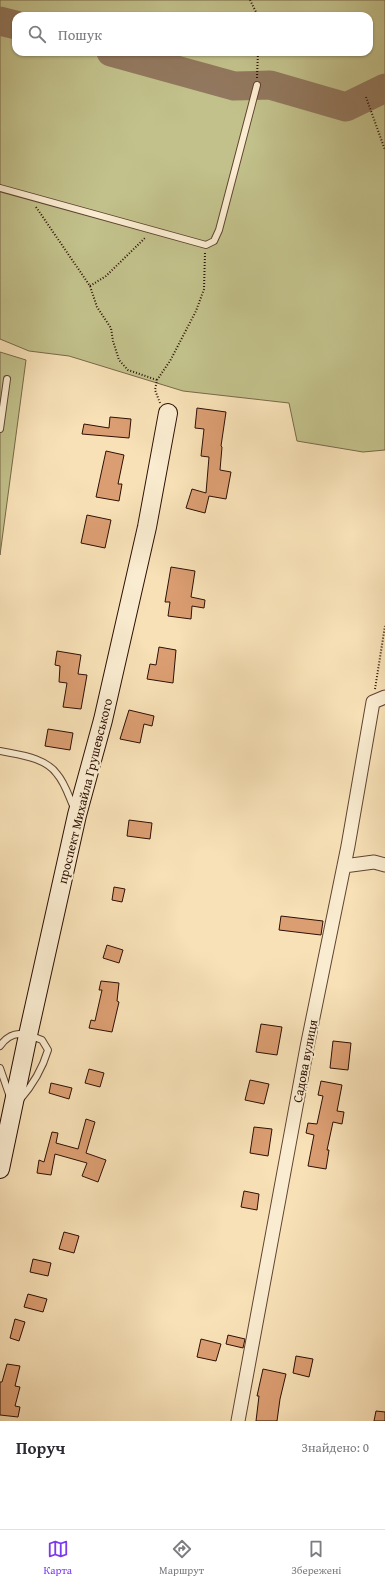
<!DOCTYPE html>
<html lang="uk">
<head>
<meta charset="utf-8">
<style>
  :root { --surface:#fff; --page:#f7f7f7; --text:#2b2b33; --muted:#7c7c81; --line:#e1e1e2; --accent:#7c3aed }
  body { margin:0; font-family:"Gentium Book Plus",serif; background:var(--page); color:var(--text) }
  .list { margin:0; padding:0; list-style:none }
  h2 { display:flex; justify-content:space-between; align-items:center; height:52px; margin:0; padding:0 16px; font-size:17px }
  h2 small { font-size:13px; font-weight:400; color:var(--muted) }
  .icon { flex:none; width:22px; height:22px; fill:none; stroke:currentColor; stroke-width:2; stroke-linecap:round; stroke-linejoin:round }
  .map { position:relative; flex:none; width:385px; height:1421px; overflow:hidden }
  .search { position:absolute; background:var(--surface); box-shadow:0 1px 3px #0004; left:12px; right:12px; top:12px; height:44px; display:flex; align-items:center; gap:10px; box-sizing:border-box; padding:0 14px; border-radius:12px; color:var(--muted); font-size:15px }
  .sheet { height:108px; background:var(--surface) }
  nav { display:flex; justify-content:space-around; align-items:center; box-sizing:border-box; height:56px; border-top:1px solid var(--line); background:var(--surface); font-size:11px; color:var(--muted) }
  nav a { display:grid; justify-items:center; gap:2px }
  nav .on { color:var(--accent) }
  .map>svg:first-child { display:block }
  .green { fill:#c2c18b; stroke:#786848; fill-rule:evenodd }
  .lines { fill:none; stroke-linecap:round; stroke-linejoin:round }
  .taxiway { stroke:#92785e; stroke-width:29 }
  .building { fill:#db9e72; stroke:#2d1005 }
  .lane-casing { stroke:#604432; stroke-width:8 }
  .street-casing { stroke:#604432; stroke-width:15 }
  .secondary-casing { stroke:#2d1005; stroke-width:20 }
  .path { stroke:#2d1005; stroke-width:2; stroke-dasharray:1 2; stroke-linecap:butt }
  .lane { stroke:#faecd0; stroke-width:6 }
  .street { stroke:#faecd0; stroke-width:13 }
  .secondary { stroke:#faecd0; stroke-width:18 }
  .labels { text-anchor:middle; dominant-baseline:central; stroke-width:4; stroke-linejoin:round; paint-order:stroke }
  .street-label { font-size:13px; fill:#2d1005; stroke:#faecd0 }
</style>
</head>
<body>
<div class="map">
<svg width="385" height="1421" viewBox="0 0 385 1421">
  <rect width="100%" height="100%" fill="#f8e1b7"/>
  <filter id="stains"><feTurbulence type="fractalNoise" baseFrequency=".005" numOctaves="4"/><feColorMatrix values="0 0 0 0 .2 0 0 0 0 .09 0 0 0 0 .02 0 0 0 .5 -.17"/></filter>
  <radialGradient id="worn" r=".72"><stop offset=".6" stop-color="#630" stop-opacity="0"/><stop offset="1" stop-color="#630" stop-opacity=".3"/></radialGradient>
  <!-- green -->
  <path class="green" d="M0 0H385V450L363 452 297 441 289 403 183 391 69 356 29 351 0 339ZM16 16H369V52H16Z
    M0 352 26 360 0 555Z"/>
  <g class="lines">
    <!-- taxiway -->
    <path class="taxiway" d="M0 21 16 25
      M111 52 234 86 270 85 346 107 385 88"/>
  </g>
  <!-- building -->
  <path class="building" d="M197 408 226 412 221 446 222 447 220 470 231 472 226 499 209 496 205 513 186 508 192 489 206 493 209 457 201 456 204 429 195 428Z
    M110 417 131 419 129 438 82 434 84 424 109 428Z
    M106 451 124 455 118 484H122L119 501 96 497Z
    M87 515 111 520 105 548 81 543Z
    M171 567 195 571 191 597 205 600 204 608 192 606 191 619 168 616 170 602H165Z
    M159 647 176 650 173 683 147 679 150 664 156 665Z
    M57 651 81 655 78 674 87 675 81 709 63 707 67 683 59 682 60 666 55 665Z
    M129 710 154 716 152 726 144 724 140 743 120 739Z
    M48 729 73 733 70 750 45 746Z
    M129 820 152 823 150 839 127 836Z
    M114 887 125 889 122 902 112 900Z
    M281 916 323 921 321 935 279 930Z
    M107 945 123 950 119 963 103 958Z
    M101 981 119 983 117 1001 119 1002 112 1032 89 1028 91 1020 95 1021 102 990H99Z
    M261 1024 282 1027 277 1055 256 1052Z
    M333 1041 351 1043 348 1070 330 1068Z
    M89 1069 104 1073 100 1087 85 1083Z
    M250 1080 269 1084 264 1104 245 1100Z
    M321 1081 342 1085 337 1111 344 1112 342 1124 333 1122 327 1150H329L326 1169 308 1166 314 1135 306 1133 308 1123 317 1124 323 1096 318 1095Z
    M51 1083 72 1088 69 1099 49 1093Z
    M86 1119 95 1122 86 1153 106 1160 98 1182 82 1176 87 1163 55 1154 51 1175 37 1173 39 1160 44 1162 52 1132 58 1133 56 1143 78 1149Z
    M254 1127 272 1129 268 1156 250 1153Z
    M244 1191 259 1194 257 1210 241 1207Z
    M64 1232 79 1236 74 1253 59 1249Z
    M33 1259 51 1263 48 1276 30 1272Z
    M28 1294 47 1299 43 1312 24 1307Z
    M15 1319 25 1322 19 1341 10 1338Z
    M228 1335 245 1339 243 1348 226 1344Z
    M201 1339 221 1344 216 1361 197 1357Z
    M296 1356 313 1359 309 1377 293 1373Z
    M7 1364 20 1366 15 1386 20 1387 15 1406 20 1407 18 1417 0 1415V1382H2Z
    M263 1369 286 1374 280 1399 277 1421H256L259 1396H257Z
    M376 1411 385 1412V1421H374Z"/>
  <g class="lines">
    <defs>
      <path id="lane" d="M0 188 206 245 214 241 219 230 257 85
        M0 429 7 379
        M0 751C19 755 45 757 57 774 65 783 69 797 74 808
        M0 1046C12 1029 25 1033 42 1040L48 1050C42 1070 33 1085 19 1101
        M0 1068 10 1097"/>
      <path id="street" d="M344 866 374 862 385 865
        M238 1421 307 1047 348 846 373 702 385 697"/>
      <path id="secondary" d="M0 1169 28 1035 77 815 103 720 147 527 168 413"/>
    </defs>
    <!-- lane casing -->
    <use href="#lane" class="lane-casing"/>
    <!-- street casing -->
    <use href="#street" class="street-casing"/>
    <!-- secondary casing -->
    <use href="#secondary" class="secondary-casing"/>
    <!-- path -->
    <path class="path" d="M250 0 258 16
      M257 78 258 52
      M366 97 385 150
      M36 207 90 286 97 307 111 328 113 341 119 360 128 370 157 380
      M90 286 106 276 146 237
      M160 403 155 390 157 380 170 361 196 311 204 289 205 252
      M375 689 385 626"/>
    <!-- lane -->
    <use href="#lane" class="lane"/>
    <!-- street -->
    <use href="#street" class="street"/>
    <!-- secondary -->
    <use href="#secondary" class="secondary"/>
  </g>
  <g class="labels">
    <!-- street labels -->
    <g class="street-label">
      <text transform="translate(85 791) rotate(-76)">проспект Михайла Грушевського</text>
      <text transform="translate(305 1061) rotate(-79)">Садова вулиця</text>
    </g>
  </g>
  <rect width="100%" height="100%" filter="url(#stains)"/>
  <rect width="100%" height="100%" fill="url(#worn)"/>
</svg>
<div class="search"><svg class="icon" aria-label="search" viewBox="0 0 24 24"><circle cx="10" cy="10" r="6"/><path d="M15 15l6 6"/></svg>Пошук</div>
</div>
<section class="sheet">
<h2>Поруч<small>Знайдено: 0</small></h2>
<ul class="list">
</ul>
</section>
<nav>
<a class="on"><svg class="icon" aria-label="map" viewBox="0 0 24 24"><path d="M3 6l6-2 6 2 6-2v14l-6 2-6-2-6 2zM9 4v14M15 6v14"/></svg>Карта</a>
<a><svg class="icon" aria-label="directions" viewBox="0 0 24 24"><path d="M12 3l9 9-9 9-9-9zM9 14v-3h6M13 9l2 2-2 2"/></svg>Маршрут</a>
<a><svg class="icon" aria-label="saved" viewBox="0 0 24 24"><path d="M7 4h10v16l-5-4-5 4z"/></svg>Збережені</a>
</nav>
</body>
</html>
